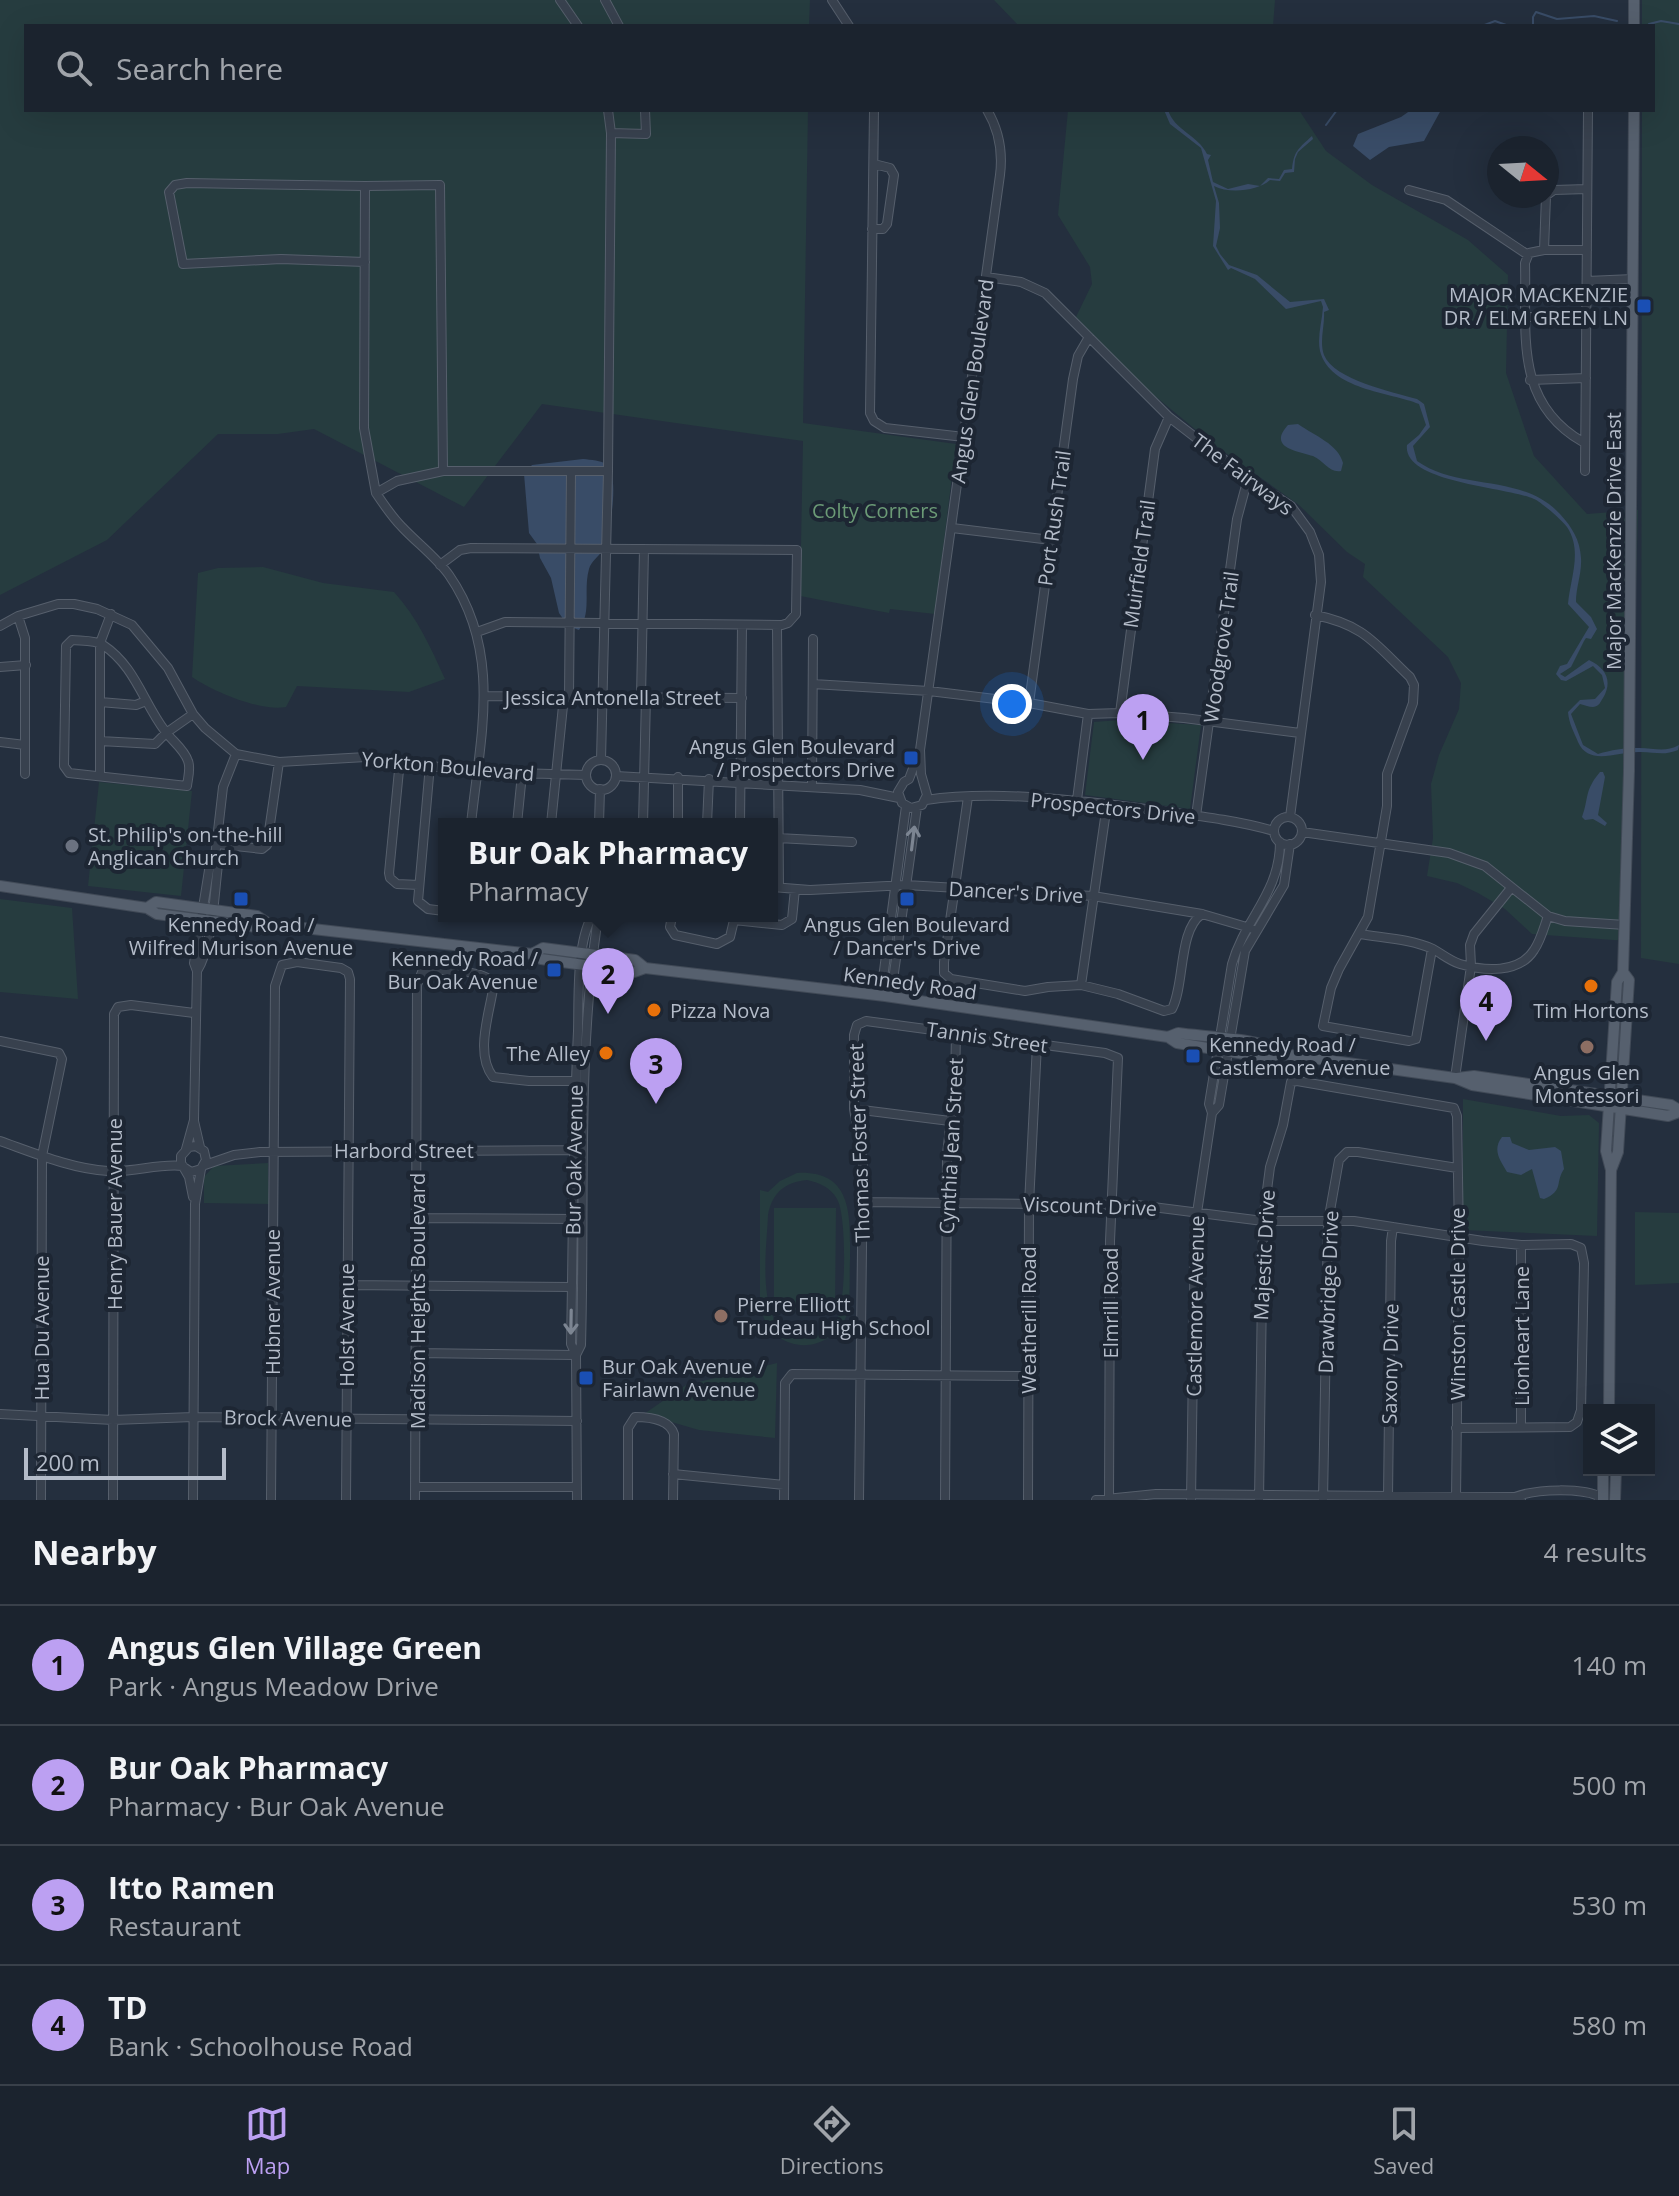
<!DOCTYPE html>
<html lang="en">
<head>
<meta charset="utf-8">
<style>
  :root { --surface:#1b232e; --page:#282f3a; --text:#f1f3f6; --muted:#a0a4aa; --line:#39404a; --accent:#bca0f2 }
  body { margin:0; font-family:"Open Sans",sans-serif; background:var(--page); color:var(--text) }
  .controls { position:absolute; right:24px; bottom:24px; display:grid; overflow:hidden; border-radius:0px; box-shadow:0 8px 32px #0002 }
  .controls button { width:72px; height:72px; display:grid; place-items:center; padding:0; border:0; border-bottom:2px solid var(--line); background:var(--surface); color:var(--text); font:40px sans-serif }
  .compass { position:absolute; left:1487px; top:136px; width:72px; height:72px; border-radius:50%; background:var(--surface); box-shadow:0 8px 32px #0002; rotate:108deg }
  .scale { position:absolute; left:24px; bottom:20px; width:202px; box-sizing:border-box; padding-left:8px; border:4px solid #b4bcc9; border-top:0; font-size:22px; line-height:28px; white-space:nowrap; color:#b4bcc9; -webkit-text-stroke:6px #1d2633; paint-order:stroke }
  .you { position:absolute; left:1012px; top:704px; width:28px; height:28px; margin:-20px; border:6px solid #fff; border-radius:50%; background:#1a73e8; box-shadow:0 0 0 12px #1a73e833 }
  .badge { display:grid; place-items:center; width:52px; height:52px; border-radius:50%; background:var(--accent); color:#111; font-size:26px; font-weight:700 }
  .pin { position:absolute; translate:-50% -66px; filter:drop-shadow(0 2px 4px #0008) }
  .pin::after { content:''; position:absolute; top:42px; width:28px; height:24px; background:inherit; clip-path:polygon(0 0,100% 0,50% 100%) }
  .popup { position:absolute; left:438px; top:818px; width:340px; height:104px; box-sizing:border-box; display:grid; place-content:center; border-radius:0px; background:var(--surface); filter:drop-shadow(0 2px 6px #0005); font-size:26px; white-space:nowrap; color:var(--muted) }
  .popup b { font-size:30px; color:var(--text) }
  .popup::after { content:''; position:absolute; left:50%; top:100%; margin-left:-16px; border:16px solid transparent; border-top-color:var(--surface) }
  .list { margin:0; padding:0; list-style:none }
  h2 { display:flex; justify-content:space-between; align-items:center; height:104px; margin:0; padding:0 32px; font-size:34px }
  h2 small { font-size:26px; font-weight:400; color:var(--muted) }
  .list li { display:grid; grid-template-columns:52px 1fr auto; gap:24px; align-items:center; box-sizing:border-box; height:120px; padding:0 32px; border-top:2px solid var(--line) }
  .list b { display:block; font-size:30px; white-space:nowrap }
  .list p { margin:0; font-size:26px; white-space:nowrap; color:var(--muted) }
  .list em { font-size:26px; font-style:normal; color:var(--muted) }
  .icon { flex:none; width:44px; height:44px; fill:none; stroke:currentColor; stroke-width:2; stroke-linecap:round; stroke-linejoin:round }
  .map { position:relative; flex:none; width:1679px; height:1500px; overflow:hidden }
  .search { position:absolute; background:var(--surface); box-shadow:0 8px 32px #0002; left:24px; right:24px; top:24px; height:88px; display:flex; align-items:center; gap:20px; box-sizing:border-box; padding:0 28px; border-radius:0px; color:var(--muted); font-size:30px }
  .sheet { height:584px; background:var(--surface) }
  nav { display:flex; justify-content:space-around; align-items:center; box-sizing:border-box; height:112px; border-top:2px solid var(--line); background:var(--surface); font-size:22px; color:var(--muted) }
  nav a { display:grid; justify-items:center; gap:4px }
  nav .on { color:var(--accent) }
  .map>svg:first-child { display:block }
  .green { fill:#263c3f; fill-rule:evenodd }
  .water { fill:#394c67 }
  .lines { fill:none; stroke-linecap:round; stroke-linejoin:round }
  .stream { stroke:#394c67; stroke-width:2 }
  .minor-casing { stroke:#565f6c; stroke-width:10 }
  .major-casing { stroke:#414a57; stroke-width:12 }
  .minor { stroke:#38414e; stroke-width:8 }
  .major { stroke:#56606e; stroke-width:10 }
  .oneway { stroke:#7c8592 }
  .transit-dot { fill:#1a4fb4; stroke:#1d2633; stroke-width:3 }
  .worship-dot { fill:#6b7280; stroke:#1d2633; stroke-width:3 }
  .food-dot { fill:#e8710a; stroke:#1d2633; stroke-width:3 }
  .education-dot { fill:#8d6e63; stroke:#1d2633; stroke-width:3 }
  .labels { text-anchor:middle; dominant-baseline:central; stroke-width:8; stroke-linejoin:round; paint-order:stroke }
  .poi-label { font-size:20px; fill:#b4bcc9; stroke:#1d2633; text-anchor:start }
  .street-label { font-size:20px; fill:#b4bcc9; stroke:#1d2633 }
  .park-label { font-size:20px; fill:#6b9a76; stroke:#1d2633 }
</style>
</head>
<body>
<div class="map">
<svg width="1679" height="1500" viewBox="0 0 1679 1500">
  <rect width="100%" height="100%" fill="#242f3e"/>
  <!-- green -->
  <path class="green" d="M0 0H810L809 26H26V110H808L803 423 956 444 935 614 890 609 889 613 800 596 803 441 542 404 464 507 314 429 278 434H218L107 540 0 595Z
    M994 0H1275L1273 26H1019Z
    M1642 0H1679V964L1641 958 1642 110H1653V26H1642Z
    M1068 110H1299L1326 151 1372 185 1468 240 1508 275 1506 373 1534 456 1587 514 1638 510 1627 941 1532 934 1505 909 1478 893 1457 883 1427 876 1433 838 1431 784 1439 755 1459 709 1461 683 1448 657 1363 577 1365 564 1347 552 1299 505 1213 444 1144 387 1076 317 1092 284 1090 267 1058 215Z
    M263 567 323 583 394 592C417 617 431 648 445 679L409 692 297 686 286 707C261 712 212 691 192 677L198 573 218 568Z
    M1120 720 1201 725 1190 809 1085 795 1094 722Z
    M99 782 192 791 181 896 88 886Z
    M0 899 72 908 78 999 0 992Z
    M1463 1099 1561 1116 1589 1115 1599 1123 1597 1236 1463 1230Z
    M268 1163 269 1204 204 1203V1177L214 1166Z
    M797 1173C854 1170 850 1218 850 1259 849 1277 851 1297 847 1315 827 1359 770 1354 760 1306V1190L768 1192 780 1181ZM807 1180C820 1183 830 1187 837 1199 847 1215 846 1303 837 1319 831 1330 819 1337 807 1338 752 1341 767 1249 768 1215 772 1193 785 1182 807 1180Z
    M774 1208H836L835 1310H774Z
    M1635 1212 1679 1213V1283L1635 1285Z
    M777 1363 775 1438 699 1430 644 1414 686 1385Z"/>
  <!-- water -->
  <path class="water" d="M1164 110H1168C1174 130 1198 135 1207 154L1211 155 1208 160 1213 182 1228 189 1248 184 1260 186 1268 178 1279 179 1284 170 1292 169C1294 151 1298 149 1312 136L1313 139 1298 152 1295 159 1294 172 1285 173 1280 181 1270 180C1258 191 1229 194 1214 186L1219 203 1220 228 1216 246 1220 254 1229 265 1257 275 1290 302 1324 299 1329 310 1324 312C1325 326 1319 341 1324 355 1334 380 1393 392 1417 399L1424 404 1430 427 1413 446 1417 461C1459 491 1522 473 1560 514 1572 527 1580 540 1581 558 1582 573 1576 587 1576 602L1591 617 1597 629 1591 639 1586 638 1584 641 1571 667 1560 674 1565 677 1589 660C1606 668 1613 681 1603 698 1600 702 1600 706 1593 707 1589 707 1585 705 1580 704L1571 714 1583 745 1598 754C1611 750 1624 748 1639 748 1654 748 1665 753 1679 745L1678 750C1664 756 1655 752 1641 752 1618 751 1589 767 1578 742 1574 732 1569 724 1568 712L1580 700 1595 699 1605 688 1602 675 1593 666 1566 681 1561 680 1556 674 1560 666 1567 664 1589 627 1568 604C1570 579 1583 551 1567 527 1563 521 1540 501 1534 499 1508 487 1402 483 1407 445L1419 435 1426 425 1419 404C1390 392 1330 390 1320 351 1317 337 1322 322 1323 307L1321 301 1286 309 1255 279 1231 268 1228 270 1213 246 1216 201 1201 148 1170 124Z
    M1411 110H1441L1424 141 1389 147 1370 160 1353 146 1358 134 1401 117Z
    M1298 424C1315 436 1338 444 1343 463L1341 471C1329 473 1324 461 1313 456 1298 451 1267 448 1288 425Z
    M583 459C591 460 601 460 607 465 620 476 610 534 603 549 599 557 591 561 589 569 583 590 592 612 579 630L568 626 559 613 551 578 540 558 537 544 529 533 524 474 532 465Z
    M1600 772H1603L1605 777 1598 815 1607 823 1605 826 1593 819 1585 820 1582 817C1589 798 1584 791 1600 772Z
    M1502 1137H1510L1512 1143 1529 1150 1555 1147 1561 1151 1564 1169C1555 1182 1564 1191 1544 1199L1540 1198 1532 1169 1521 1175 1507 1172C1500 1160 1492 1150 1502 1137Z"/>
  <g class="lines">
    <!-- stream -->
    <path class="stream" d="M1649 24 1661 21 1679 24
      M1482 26 1495 21 1509 26
      M1533 26V17L1536 12 1557 19 1594 16 1617 21
      M1326 125 1337 110"/>
    <defs>
      <path id="minor" d="M560 0 578 26
        M605 0 619 26
        M832 0 849 26
        M608 110 611 133 608 471
        M874 110 870 413 874 421 885 428 964 437
        M611 133 646 134 645 110
        M1409 190 1446 200 1528 255
        M1547 195 1554 190 1587 189
        M1546 196 1544 250H1587
        M872 229H883L887 224 894 175 890 168 874 164
        M1544 250 1529 253 1525 263C1527 332 1513 402 1583 442
        M365 262 281 259 183 264 169 192 175 185 187 183 365 186
        M986 277 1021 282 1045 293 1169 417 1248 478 1291 506 1310 532 1319 555 1321 582 1290 817
        M1587 281 1633 279
        M1526 317H1585
        M1530 380 1586 378
        M1585 471 1588 110
        M376 493 364 428 365 186 440 185 443 471
        M952 528 1051 540
        M440 565 460 550 471 548 797 550 796 614 788 623 782 625 505 622 477 632
        M1315 615C1365 625 1375 644 1410 677L1414 685 1413 703 1387 774V806L1368 917 1339 969 1331 988 1323 1026 1409 1041 1416 1039 1432 949
        M18 616 25 638V774
        M777 625 779 887
        M0 626 18 616 58 604H74L97 609 132 625 168 668 193 714 205 728 236 754 279 762 366 757 476 772 586 775
        M72 640C82 641 95 640 103 645 135 666 143 702 165 731 172 741 184 749 188 761 191 768 188 777 187 786L69 773 64 766 66 646Z
        M0 667 26 665
        M813 684 929 691 1029 703 1088 714 1120 713 1184 718 1300 733
        M485 696 742 698
        M569 696 571 471
        M641 697 644 549
        M100 702 136 705 146 701
        M1029 703 1073 379 1078 356 1089 337
        M1120 713 1155 449 1169 417
        M100 741 155 744 166 733 193 714
        M0 742 25 745
        M920 750 921 774 927 795 922 805 911 808 902 803 898 792 904 782 909 779 920 750 1000 175C1003 151 999 130 987 110
        M400 760 389 873 390 878 397 884 419 885
        M586 775a15 15 0 1 1 30 0a15 15 0 1 1-30 0Z
        M430 765 418 901 428 909 444 911
        M100 775V643L111 614
        M616 776 860 790 899 798
        M678 777V824
        M812 787 813 639
        M968 797 944 962V973L951 979 1025 991 1048 987 1081 985 1118 994 1164 1011 1172 1009C1185 984 1178 930 1202 914
        M926 800C993 790 1079 800 1146 809 1189 815 1232 819 1274 831
        M1077 800 1088 714
        M1196 816 1237 519 1248 478
        M1274 831a14 14 0 1 1 28 0a14 14 0 1 1-28 0Z
        M471 824C480 737 503 653 449 575 436 557 417 543 402 527 392 517 384 505 376 493L397 481 443 471H608L601 760
        M517 824 522 774
        M551 824 564 696
        M599 824 600 789
        M643 824 646 697
        M707 824 709 779
        M740 824 742 625
        M1302 832 1449 853 1485 866 1548 916 1565 921 1625 925
        M778 838 852 842
        M217 844 262 849 267 845 279 762
        M772 887 810 890 906 885 1093 896 1202 914 1257 930
        M483 916H505
        M672 916 670 927 675 935 717 944 730 937 735 916
        M734 920 782 925 792 919 795 889
        M1360 934C1384 938 1411 939 1433 949 1442 954 1450 961 1460 964 1484 971 1519 974 1534 950 1541 940 1544 927 1548 916
        M197 971C213 946 214 895 218 865L215 857
        M1081 985 1107 804
        M885 996 893 980 917 807
        M885 996 883 978 906 806
        M0 1041 59 1053 62 1059 42 1156 41 1500
        M1455 1078 1471 966 1470 945 1474 934 1511 888
        M854 1109 950 1121
        M1212 1113 1219 1105 1245 951 1284 885 1290 844
        M194 1121 200 1147
        M0 1141C34 1153 72 1169 108 1171 134 1173 158 1163 183 1166
        M186 1149 194 1120 197 971 194 963 210 864 215 857 223 787 236 754
        M205 1165 234 1155 260 1152 578 1150
        M185 1168 191 1172 201 1169 206 1160 204 1151 196 1146 189 1147 181 1156V1163L189 1177 193 1197
        M863 1202 1137 1205 1263 1221H1354L1483 1241 1521 1245 1571 1244 1581 1248 1584 1263 1581 1410 1577 1422 1570 1427 1456 1428
        M417 1218 576 1219
        M346 1285 571 1287
        M416 1353 576 1355
        M576 1355 581 1345C585 1205 577 1062 597 924L594 916
        M0 1414 113 1420 193 1417 577 1421
        M1521 1427V1245
        M673 1474 784 1485
        M415 1487H577
        M1515 1497C1536 1489 1583 1487 1603 1498L1599 1500
        M1388 1498 1391 1241 1393 1227
        M113 1500 114 1014 118 1007 131 1005 194 1013
        M193 1500 195 1204 201 1169
        M271 1500 275 986 282 965 297 962 341 968 348 972 350 979 346 1500
        M415 1500 417 985 422 972C433 968 478 971 487 978 492 981 492 985 493 989 489 1015 475 1054 493 1077L529 1081H576
        M577 1500 576 1355 571 1344C573 1240 573 1135 578 1031 579 998 576 945 592 916
        M628 1500V1428L635 1417C650 1417 669 1419 674 1434L673 1500
        M784 1500 785 1383 792 1374 1028 1376
        M859 1500 863 1163 854 1109V1035L857 1025 866 1021 1105 1053 1118 1058 1110 1241 1109 1500
        M945 1500 947 1154 955 1084 956 1033
        M1028 1500 1029 1204 1037 1044
        M1096 1500 1156 1494 1515 1497 1521 1500
        M1191 1500 1195 1226 1212 1113 1209 1104 1232 964C1245 918 1280 893 1280 842
        M1259 1500 1263 1221 1270 1167 1283 1125 1291 1082 1297 1081 1454 1108 1457 1116 1459 1238 1456 1500
        M1323 1500 1328 1222 1339 1160 1347 1152H1358L1457 1168"/>
      <path id="major" d="M1634 26V0
        M0 886 147 908 157 914 257 927 269 924 532 954 541 959 634 972 645 968 885 996 1168 1037 1177 1043 1275 1059 1283 1054 1455 1078 1472 1085 1668 1116 1679 1112
        M147 908 156 902 257 916 269 924
        M532 954 543 948 635 960 645 968
        M1168 1037 1178 1033C1204 1037 1266 1038 1283 1054
        M1457 1078 1474 1076 1671 1105 1679 1110
        M1611 1170 1618 1152 1629 980 1623 972 1629 771 1634 110
        M1609 1410 1611 1170 1606 1151 1617 982 1623 972
        M1603 1500V1470
        M1615 1500 1616 1470"/>
    </defs>
    <!-- minor casing -->
    <use href="#minor" class="minor-casing"/>
    <!-- major casing -->
    <use href="#major" class="major-casing"/>
    <!-- minor -->
    <use href="#minor" class="minor"/>
    <!-- major -->
    <use href="#major" class="major"/>
  </g>
  <!-- one-way arrows -->
  <defs><path id="oneway-shaft" d="M-6 0H5M1.5-3L5.5 0L1.5 3" fill="none" stroke-width="1.6" stroke-linecap="round" stroke-linejoin="round" transform="scale(2)"/></defs>
  <g class="oneway">
    <use href="#oneway-shaft" transform="translate(913 838) rotate(-83)"/>
    <use href="#oneway-shaft" transform="translate(571 1322) rotate(91)"/>
  </g>
  <!-- markers -->
  <g class="transit-dot">
    <rect x="1636" y="298" width="16" height="16" rx="4"/>
    <rect x="903" y="750" width="16" height="16" rx="4"/>
    <rect x="233" y="891" width="16" height="16" rx="4"/>
    <rect x="899" y="891" width="16" height="16" rx="4"/>
    <rect x="546" y="962" width="16" height="16" rx="4"/>
    <rect x="1185" y="1048" width="16" height="16" rx="4"/>
    <rect x="578" y="1370" width="16" height="16" rx="4"/>
  </g>
  <circle class="worship-dot" cx="72" cy="846" r="8"/>
  <g class="food-dot">
    <circle cx="1591" cy="986" r="8"/>
    <circle cx="654" cy="1010" r="8"/>
    <circle cx="606" cy="1053" r="8"/>
  </g>
  <g class="education-dot">
    <circle cx="1587" cy="1047" r="8"/>
    <circle cx="721" cy="1316" r="8"/>
  </g>
  <g class="labels">
    <!-- poi labels -->
    <g class="poi-label">
      <text x="1628" y="294" text-anchor="end">MAJOR MACKENZIE<tspan x="1628" dy="23">DR / ELM GREEN LN</tspan></text>
      <text x="895" y="746" text-anchor="end">Angus Glen Boulevard<tspan x="895" dy="23">/ Prospectors Drive</tspan></text>
      <text x="88" y="834">St. Philip's on-the-hill<tspan x="88" dy="23">Anglican Church</tspan></text>
      <text x="241" y="924" text-anchor="middle">Kennedy Road /<tspan x="241" dy="23">Wilfred Murison Avenue</tspan></text>
      <text x="907" y="924" text-anchor="middle">Angus Glen Boulevard<tspan x="907" dy="23">/ Dancer's Drive</tspan></text>
      <text x="538" y="958" text-anchor="end">Kennedy Road /<tspan x="538" dy="23">Bur Oak Avenue</tspan></text>
      <text x="670" y="1010">Pizza Nova</text>
      <text x="1591" y="1010" text-anchor="middle">Tim Hortons</text>
      <text x="1209" y="1044">Kennedy Road /<tspan x="1209" dy="23">Castlemore Avenue</tspan></text>
      <text x="590" y="1053" text-anchor="end">The Alley</text>
      <text x="1587" y="1072" text-anchor="middle">Angus Glen<tspan x="1587" dy="23">Montessori</tspan></text>
      <text x="737" y="1304">Pierre Elliott<tspan x="737" dy="23">Trudeau High School</tspan></text>
      <text x="602" y="1366">Bur Oak Avenue /<tspan x="602" dy="23">Fairlawn Avenue</tspan></text>
    </g>
    <!-- street labels -->
    <g class="street-label">
      <text transform="translate(972 381) rotate(-82)">Angus Glen Boulevard</text>
      <text transform="translate(1243 474) rotate(37)">The Fairways</text>
      <text transform="translate(1054 518) rotate(-82)">Port Rush Trail</text>
      <text transform="translate(1613 541) rotate(-90)">Major MacKenzie Drive East</text>
      <text transform="translate(1139 564) rotate(-82)">Muirfield Trail</text>
      <text transform="translate(1221 647) rotate(-82)">Woodgrove Trail</text>
      <text x="613" y="697">Jessica Antonella Street</text>
      <text transform="translate(448 766) rotate(5)">Yorkton Boulevard</text>
      <text transform="translate(1113 808) rotate(6)">Prospectors Drive</text>
      <text transform="translate(1016 892) rotate(3)">Dancer's Drive</text>
      <text transform="translate(910 983) rotate(8)">Kennedy Road</text>
      <text transform="translate(987 1037) rotate(8)">Tannis Street</text>
      <text transform="translate(859 1143) rotate(-92)">Thomas Foster Street</text>
      <text transform="translate(951 1146) rotate(-87)">Cynthia Jean Street</text>
      <text x="404" y="1150">Harbord Street</text>
      <text transform="translate(574 1160) rotate(-89)">Bur Oak Avenue</text>
      <text transform="translate(1090 1206) rotate(2)">Viscount Drive</text>
      <text transform="translate(114 1214) rotate(-90)">Henry Bauer Avenue</text>
      <text transform="translate(1264 1255) rotate(-87)">Majestic Drive</text>
      <text transform="translate(1328 1292) rotate(-88)">Drawbridge Drive</text>
      <text transform="translate(417 1301) rotate(-90)">Madison Heights Boulevard</text>
      <text transform="translate(272 1302) rotate(-90)">Hubner Avenue</text>
      <text transform="translate(1110 1303) rotate(-90)">Elmrill Road</text>
      <text transform="translate(1457 1304) rotate(-90)">Winston Castle Drive</text>
      <text transform="translate(1195 1306) rotate(-89)">Castlemore Avenue</text>
      <text transform="translate(1028 1320) rotate(-90)">Weatherill Road</text>
      <text transform="translate(346 1325) rotate(-90)">Holst Avenue</text>
      <text transform="translate(41 1328) rotate(-90)">Hua Du Avenue</text>
      <text transform="translate(1521 1336) rotate(-90)">Lionheart Lane</text>
      <text transform="translate(1390 1364) rotate(-89)">Saxony Drive</text>
      <text transform="translate(288 1418) rotate(1)">Brock Avenue</text>
    </g>
    <!-- park labels -->
    <g class="park-label">
      <text x="875" y="510">Colty Corners</text>
    </g>
  </g>
</svg>
<div class="controls">
<button><svg class="icon" aria-label="layers" viewBox="0 0 24 24"><path d="M12 4l9 5-9 5-9-5zM3 14l9 5 9-5"/></svg></button>
</div>
<svg class="compass" viewBox="-18 -18 36 36"><path d="M0-13l5 13h-10z" fill="#e53935"/><path d="M0 13l5-13h-10z" fill="#a0a4aa"/></svg>
<div class="scale">200 m</div>
<div class="you"></div>
<div class="pin badge" style="left:1143px;top:760px">1</div>
<div class="pin badge" style="left:608px;top:1014px">2</div>
<div class="popup"><b>Bur Oak Pharmacy</b>Pharmacy</div>
<div class="pin badge" style="left:656px;top:1104px">3</div>
<div class="pin badge" style="left:1486px;top:1041px">4</div>
<div class="search"><svg class="icon" aria-label="search" viewBox="0 0 24 24"><circle cx="10" cy="10" r="6"/><path d="M15 15l6 6"/></svg>Search here</div>
</div>
<section class="sheet">
<h2>Nearby<small>4 results</small></h2>
<ul class="list">
<li><span class="badge">1</span><div><b>Angus Glen Village Green</b><p>Park · Angus Meadow Drive</p></div><em>140 m</em></li>
<li><span class="badge">2</span><div><b>Bur Oak Pharmacy</b><p>Pharmacy · Bur Oak Avenue</p></div><em>500 m</em></li>
<li><span class="badge">3</span><div><b>Itto Ramen</b><p>Restaurant</p></div><em>530 m</em></li>
<li><span class="badge">4</span><div><b>TD</b><p>Bank · Schoolhouse Road</p></div><em>580 m</em></li>
</ul>
</section>
<nav>
<a class="on"><svg class="icon" aria-label="map" viewBox="0 0 24 24"><path d="M3 6l6-2 6 2 6-2v14l-6 2-6-2-6 2zM9 4v14M15 6v14"/></svg>Map</a>
<a><svg class="icon" aria-label="directions" viewBox="0 0 24 24"><path d="M12 3l9 9-9 9-9-9zM9 14v-3h6M13 9l2 2-2 2"/></svg>Directions</a>
<a><svg class="icon" aria-label="saved" viewBox="0 0 24 24"><path d="M7 4h10v16l-5-4-5 4z"/></svg>Saved</a>
</nav>
</body>
</html>
